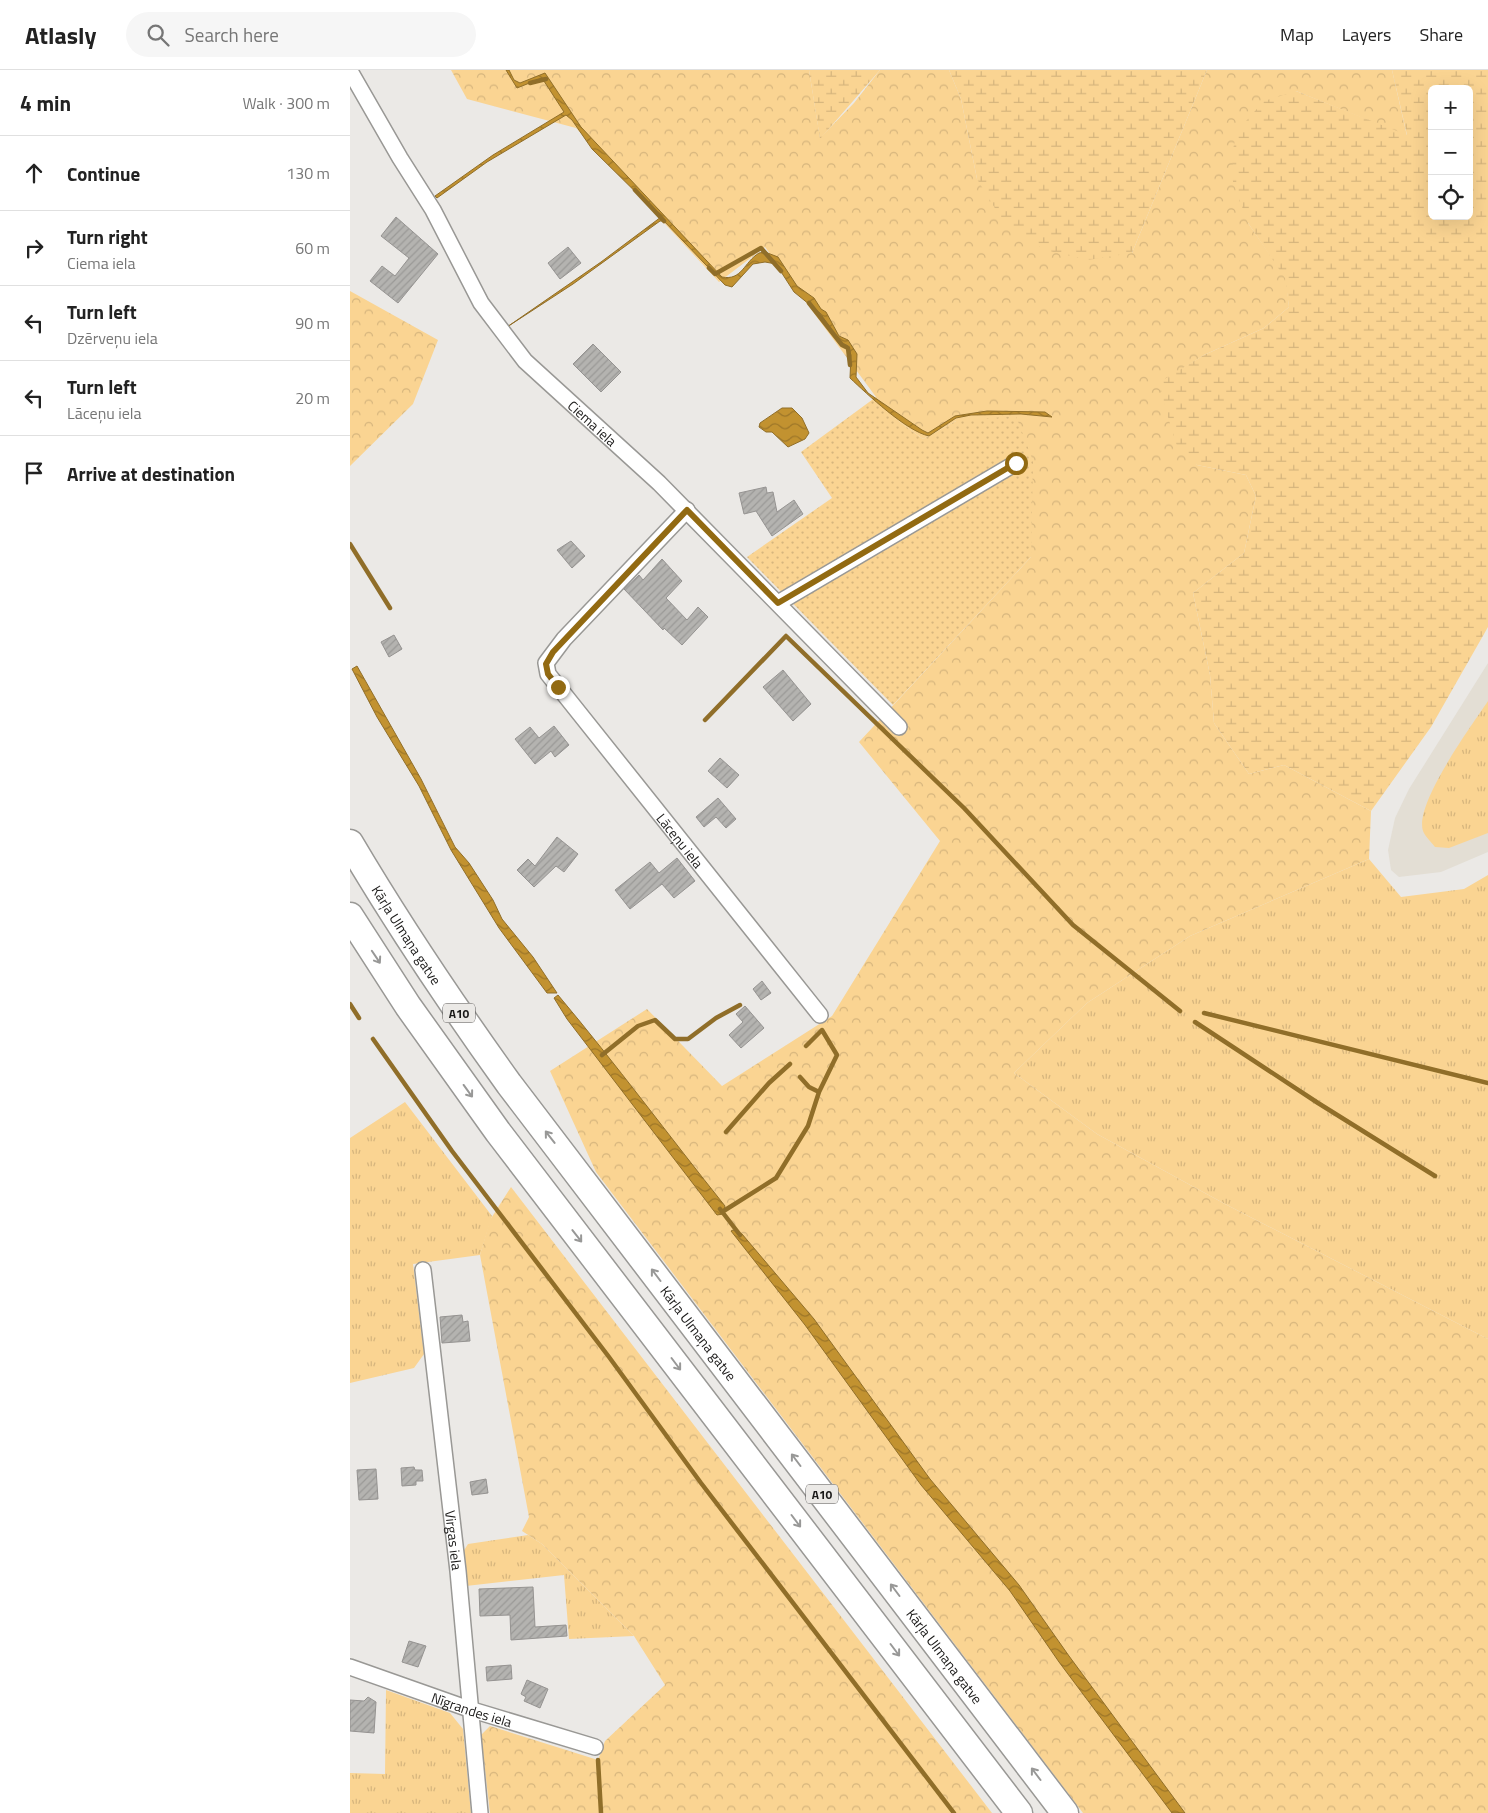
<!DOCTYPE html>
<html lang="en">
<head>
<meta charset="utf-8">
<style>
  :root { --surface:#fff; --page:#f6f6f6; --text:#222; --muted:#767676; --line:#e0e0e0 }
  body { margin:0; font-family:"Titillium Web",sans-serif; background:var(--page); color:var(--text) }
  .controls { position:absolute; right:15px; top:15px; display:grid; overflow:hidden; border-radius:8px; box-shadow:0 5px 20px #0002 }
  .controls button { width:45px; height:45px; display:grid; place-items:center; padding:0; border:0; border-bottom:1px solid var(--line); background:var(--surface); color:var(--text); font:25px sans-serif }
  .stop { position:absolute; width:15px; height:15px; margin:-11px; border:4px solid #926a12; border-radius:50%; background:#fff }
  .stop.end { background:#926a12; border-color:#fff; box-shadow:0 1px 5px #0008 }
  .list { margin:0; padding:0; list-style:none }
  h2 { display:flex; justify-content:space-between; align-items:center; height:65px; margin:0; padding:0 20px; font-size:21px }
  h2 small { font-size:16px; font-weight:400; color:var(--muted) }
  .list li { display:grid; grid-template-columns:32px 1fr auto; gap:15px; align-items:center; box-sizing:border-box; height:75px; padding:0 20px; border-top:1px solid var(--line) }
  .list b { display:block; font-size:19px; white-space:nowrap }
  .list p { margin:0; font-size:16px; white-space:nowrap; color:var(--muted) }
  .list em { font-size:16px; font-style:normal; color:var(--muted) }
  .icon { flex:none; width:28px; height:28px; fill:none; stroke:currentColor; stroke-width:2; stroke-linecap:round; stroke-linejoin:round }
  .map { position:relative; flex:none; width:1138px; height:1743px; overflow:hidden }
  header { display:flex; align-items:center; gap:30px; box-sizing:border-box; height:70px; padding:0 25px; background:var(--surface); border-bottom:1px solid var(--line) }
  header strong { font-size:24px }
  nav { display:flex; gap:28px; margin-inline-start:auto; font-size:18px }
  .search { width:350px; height:45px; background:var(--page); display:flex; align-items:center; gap:12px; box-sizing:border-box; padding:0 18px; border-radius:28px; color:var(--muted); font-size:19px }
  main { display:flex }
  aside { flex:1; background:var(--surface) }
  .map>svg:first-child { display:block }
  .built { fill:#e3ded4 }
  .grass { fill:url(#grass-tufts) }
  .forest { fill:url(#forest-crowns) }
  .wetland { fill:url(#wetland-marsh); fill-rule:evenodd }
  .garden { fill:url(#garden-dots) }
  .water { fill:url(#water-waves); stroke:#906e29 }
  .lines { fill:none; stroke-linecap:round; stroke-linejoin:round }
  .stream { stroke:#906e29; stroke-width:4.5 }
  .building { fill:url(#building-hatch); stroke:#959391 }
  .street-casing { stroke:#999895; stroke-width:18 }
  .highway-casing { stroke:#999895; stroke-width:29 }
  .street { stroke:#fff; stroke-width:15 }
  .highway { stroke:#fff; stroke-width:26 }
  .oneway { stroke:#989897 }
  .route { stroke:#926a12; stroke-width:6 }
  .labels { text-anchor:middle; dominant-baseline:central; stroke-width:5; stroke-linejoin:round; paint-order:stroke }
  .shield { fill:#ebe9e6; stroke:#595756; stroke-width:1 }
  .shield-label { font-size:12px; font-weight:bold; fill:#1a1918 }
  .street-label { font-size:14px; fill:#1a1918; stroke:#ebe9e6 }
</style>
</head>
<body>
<header>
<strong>Atlasly</strong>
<div class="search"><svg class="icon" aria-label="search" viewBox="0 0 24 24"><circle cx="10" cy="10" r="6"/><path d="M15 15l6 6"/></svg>Search here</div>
<nav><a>Map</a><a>Layers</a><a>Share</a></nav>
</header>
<main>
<aside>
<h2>4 min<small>Walk · 300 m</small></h2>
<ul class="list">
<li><svg class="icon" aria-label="ahead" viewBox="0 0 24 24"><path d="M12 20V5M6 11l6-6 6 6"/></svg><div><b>Continue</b></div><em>130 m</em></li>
<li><svg class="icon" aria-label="right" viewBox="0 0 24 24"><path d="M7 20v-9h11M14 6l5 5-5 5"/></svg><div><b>Turn right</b><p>Ciema iela</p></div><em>60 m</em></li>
<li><svg class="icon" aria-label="left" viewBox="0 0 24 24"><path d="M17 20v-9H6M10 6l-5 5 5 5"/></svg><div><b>Turn left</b><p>Dzērveņu iela</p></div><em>90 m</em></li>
<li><svg class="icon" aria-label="left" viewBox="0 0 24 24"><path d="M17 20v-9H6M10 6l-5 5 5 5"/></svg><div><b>Turn left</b><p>Lāceņu iela</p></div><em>20 m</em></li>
<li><svg class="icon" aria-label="arrive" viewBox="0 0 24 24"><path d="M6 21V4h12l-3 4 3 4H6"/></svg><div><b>Arrive at destination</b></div></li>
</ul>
</aside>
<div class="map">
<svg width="1138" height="1743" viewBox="0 0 1138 1743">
  <defs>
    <pattern id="grass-tufts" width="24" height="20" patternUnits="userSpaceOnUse" patternTransform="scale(1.25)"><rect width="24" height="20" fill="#fad492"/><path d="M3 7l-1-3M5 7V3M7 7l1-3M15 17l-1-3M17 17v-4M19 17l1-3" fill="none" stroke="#d6b57d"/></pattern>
    <pattern id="forest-crowns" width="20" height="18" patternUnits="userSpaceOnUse" patternTransform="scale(1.25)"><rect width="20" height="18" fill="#fad492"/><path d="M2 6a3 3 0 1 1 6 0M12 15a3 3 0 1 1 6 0" fill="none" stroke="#d6b57d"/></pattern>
    <pattern id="wetland-marsh" width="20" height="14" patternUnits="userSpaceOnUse" patternTransform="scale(1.25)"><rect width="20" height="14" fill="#fad492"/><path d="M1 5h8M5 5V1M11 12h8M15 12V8" fill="none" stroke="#d6b57d"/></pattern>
    <pattern id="garden-dots" width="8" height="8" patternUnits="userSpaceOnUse" patternTransform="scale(1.25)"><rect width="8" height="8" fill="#fad492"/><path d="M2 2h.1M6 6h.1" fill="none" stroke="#d6b57d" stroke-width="1.8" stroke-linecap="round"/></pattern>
    <pattern id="water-waves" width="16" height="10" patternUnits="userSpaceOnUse" patternTransform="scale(1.25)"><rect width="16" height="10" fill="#c29230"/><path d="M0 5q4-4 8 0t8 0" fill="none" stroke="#9d7628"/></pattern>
    <pattern id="building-hatch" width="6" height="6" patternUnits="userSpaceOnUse" patternTransform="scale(1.25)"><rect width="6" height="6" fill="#b4b3b0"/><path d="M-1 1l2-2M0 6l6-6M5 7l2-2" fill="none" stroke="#9a9997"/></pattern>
  </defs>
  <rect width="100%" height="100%" fill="#ebe9e6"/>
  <!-- built -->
  <path class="built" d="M1138 593V782L1091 802 1049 807 1041 800 1038 780 1045 748 1059 719Z"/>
  <!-- grass -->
  <path class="grass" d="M1138 631V763L1099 778 1085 777C1081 772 1075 766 1073 761 1064 734 1122 655 1138 631Z
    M1019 789 1051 827 1114 819 1138 805V1269L875 1134 747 1064 664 1003 737 933 840 866Z
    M55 1032 142 1146 130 1185 63 1194 74 1284 64 1298 0 1313V1068Z
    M178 1465 192 1474 284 1566 219 1569 214 1505 116 1516 113 1482 118 1474Z
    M36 1620 100 1643 113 1659 121 1743H0V1703L35 1704Z"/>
  <!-- forest -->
  <path class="forest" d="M101 0H459L470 68 504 33 530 0H599L611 29 627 109 782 183 857 0H1042L1057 66 946 21 898 153 936 208 939 237 914 258 854 285 809 314 847 395 896 405 906 426 894 483 843 523 860 605 864 653 899 704 934 695 1021 741 1019 789 840 866 737 933 664 1003 747 1064 875 1134 1138 1269V1743H733L246 1102 200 1001 297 939 372 1016 482 946 590 771 509 672 681 487 606 351 573 369 551 353 526 327 415 177 369 212 226 58 117 29Z
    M0 221 88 270 63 334 0 396Z
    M161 1117 642 1743H140L131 1665 140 1656 248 1690 255 1671 315 1615 284 1566 192 1474 172 1461 179 1447 130 1185 140 1150Z"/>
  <!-- wetland -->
  <path class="wetland" d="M459 0H530L470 69Z
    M599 0H857L782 183 738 190 695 180 654 153 627 109 611 29Z
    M1042 0H1138V557L1081 657 1021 741 934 695 899 704 864 653 860 605 843 523 894 483 906 426 896 405 847 395 826 374 808 313 854 285 914 258 939 237 935 208 898 153 883 112 882 84 887 61 914 31 946 21 1057 65ZM1082 19H1119V146H1082Z"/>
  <!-- garden -->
  <path class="garden" d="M526 327 551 353 573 369 606 351 666 346 683 391 681 487 543 635 397 487 482 428 451 382Z"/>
  <!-- water -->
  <path class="water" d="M156 0H159L164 10 170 13 195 3 231 57 372 207C392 211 394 192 409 183L415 182 428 187 447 216 464 228 471 239 476 242 489 266 498 270 507 284 506 307 518 323 572 360 578 363 605 346 637 341 695 342 702 347 671 344 621 345 606 348 579 366C556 361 517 324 500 308L501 285 498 276 490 272 470 243 444 222 426 194 415 192 403 194 382 217 375 215 314 151H310L223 214 157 257 251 192 311 147 242 79 222 50 216 45 137 92 87 128 85 126 143 85 214 42 192 8 167 18Z
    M432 338H442L452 348 459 363 455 369 438 377 422 362H416L409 357 410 353Z
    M7 596 71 709 105 777 119 793 143 830 152 849 183 887 207 923H197L149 858 101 780 69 716 27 647 2 599Z
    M208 925C266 994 319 1066 375 1136L373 1144 367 1145 217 949 204 928Z
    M383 1160 392 1164 464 1249 580 1409 669 1515 719 1586 835 1743H822L709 1592 660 1521 571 1415 455 1255 381 1161Z"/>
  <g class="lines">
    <!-- stream -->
    <path class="stream" d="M180 13 196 9
      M285 120 314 151
      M359 198 365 204 411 178 431 201
      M459 233 492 275 498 278 500 295
      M0 474 40 538
      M355 650 436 566 614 738 723 855 830 941
      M0 934 9 948
      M854 943 1138 1013
      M845 952 968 1033 1085 1106
      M23 969 102 1081 259 1287 351 1413 604 1743
      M252 985 288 956 305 950 325 969H338L366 948 390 935
      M450 1007 459 1017 469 1022
      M376 1062 419 1013 440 994
      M370 1139 390 1165
      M372 1142 426 1108 458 1056 469 1022 487 985 472 960 456 976
      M248 1690 251 1743"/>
  </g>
  <!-- building -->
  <path class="building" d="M46 147 88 184 48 233 20 211 32 196 45 206 59 188 31 166Z
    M218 177 231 193 210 209 198 193Z
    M243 274 271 302 251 322 223 294Z
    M416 417 417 423 423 422 427 442 444 430 453 444 422 466 406 441 394 444 389 423Z
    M221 471 235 486 222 498 207 480Z
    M312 489 332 511 316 528 337 550 348 537 358 547 332 575 314 558 313 560 274 519 289 505 293 510Z
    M44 565 52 579 39 587 31 572Z
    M433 600 461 634 443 651 413 617Z
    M204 656 219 675 205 687 201 681 185 694 165 669 180 657 189 668Z
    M370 688 389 705 377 718 358 701Z
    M368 728 386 749 376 758 366 747 354 757 346 747Z
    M207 767 228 784 214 802 206 796 184 817 167 800 178 789 185 796Z
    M327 788 345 811 324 828 312 814 280 839 265 820 300 792 309 803Z
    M412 911 421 923 411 930 403 919Z
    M395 936 414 958 391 978 379 965 393 952 386 944Z
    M112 1245 113 1252 118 1251 120 1271 92 1273 90 1247Z
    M64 1397 65 1400H72L73 1411H66V1415L52 1416 51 1398Z
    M26 1399 28 1429 9 1430 7 1400Z
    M136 1409 138 1423 122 1425 120 1412Z
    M183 1517 185 1557 216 1555 217 1566 161 1570 160 1545 130 1546 129 1519Z
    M59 1571 76 1576 68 1597 52 1592Z
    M161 1595 162 1609 137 1611 136 1597Z
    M177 1610 198 1619 190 1638 174 1631 176 1627 171 1624Z
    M18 1627 26 1632 24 1663 0 1661V1630L14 1631Z"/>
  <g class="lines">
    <defs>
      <g id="street">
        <path id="s1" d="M0 1 50 88 83 140 131 233 175 291 309 413 549 657"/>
        <path id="s2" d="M337 440 214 569 196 593 198 604 470 945"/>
        <path d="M428 533 666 393"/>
        <path id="s3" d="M73 1200 108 1501 130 1743"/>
        <path id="s4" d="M0 1597 119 1639 245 1677"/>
      </g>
      <g id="highway">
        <path id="s5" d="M0 773C49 856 103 936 159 1014L715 1743"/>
        <path d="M0 846 58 936 148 1062 669 1743"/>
      </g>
    </defs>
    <!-- street casing -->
    <use href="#street" class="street-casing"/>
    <!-- highway casing -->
    <use href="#highway" class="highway-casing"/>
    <!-- street -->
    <use href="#street" class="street"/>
    <!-- highway -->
    <use href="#highway" class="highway"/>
  </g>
  <!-- one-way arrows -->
  <defs><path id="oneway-shaft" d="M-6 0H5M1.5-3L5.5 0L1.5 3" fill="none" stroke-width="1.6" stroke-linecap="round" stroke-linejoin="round" transform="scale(1.25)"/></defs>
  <g class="oneway">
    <use href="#oneway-shaft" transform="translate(26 887) rotate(56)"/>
    <use href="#oneway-shaft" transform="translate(118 1021) rotate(54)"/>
    <use href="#oneway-shaft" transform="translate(200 1067) rotate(-128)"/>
    <use href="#oneway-shaft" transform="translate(227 1166) rotate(52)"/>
    <use href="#oneway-shaft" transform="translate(306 1205) rotate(-127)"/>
    <use href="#oneway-shaft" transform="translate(326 1294) rotate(53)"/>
    <use href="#oneway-shaft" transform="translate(446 1390) rotate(-127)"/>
    <use href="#oneway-shaft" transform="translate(446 1451) rotate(53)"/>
    <use href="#oneway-shaft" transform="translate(545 1520) rotate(-127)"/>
    <use href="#oneway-shaft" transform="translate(545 1580) rotate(53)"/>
    <use href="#oneway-shaft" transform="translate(686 1704) rotate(-127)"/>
  </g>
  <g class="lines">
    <!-- route -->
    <path class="route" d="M208 617 198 604 196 594 203 582 337 440 428 533 666 393"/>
  </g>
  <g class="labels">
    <!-- shield labels -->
    <g class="shield">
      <rect x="93" y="933.5" width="32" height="19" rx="4"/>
      <rect x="456" y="1414.5" width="32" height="19" rx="4"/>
    </g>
    <g class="shield-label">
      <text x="109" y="943">A10</text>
      <text x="472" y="1424">A10</text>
    </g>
    <!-- street labels -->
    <g class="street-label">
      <text stroke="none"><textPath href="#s1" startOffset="431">Ciema iela</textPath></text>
      <text stroke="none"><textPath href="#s2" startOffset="432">Lāceņu iela</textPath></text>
      <text stroke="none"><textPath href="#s5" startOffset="108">Kārļa Ulmaņa gatve</textPath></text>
      <text stroke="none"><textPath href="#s5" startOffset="602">Kārļa Ulmaņa gatve</textPath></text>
      <text stroke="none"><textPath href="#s3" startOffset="272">Virgas iela</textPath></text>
      <text stroke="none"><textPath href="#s5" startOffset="1008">Kārļa Ulmaņa gatve</textPath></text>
      <text stroke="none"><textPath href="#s4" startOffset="129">Nīgrandes iela</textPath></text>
    </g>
  </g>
</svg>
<div class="controls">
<button>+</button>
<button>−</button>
<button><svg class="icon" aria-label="locate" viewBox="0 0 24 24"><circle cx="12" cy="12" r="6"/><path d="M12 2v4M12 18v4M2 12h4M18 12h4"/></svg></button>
</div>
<div class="stop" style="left:666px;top:393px"></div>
<div class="stop end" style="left:208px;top:617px"></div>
</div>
</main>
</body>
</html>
